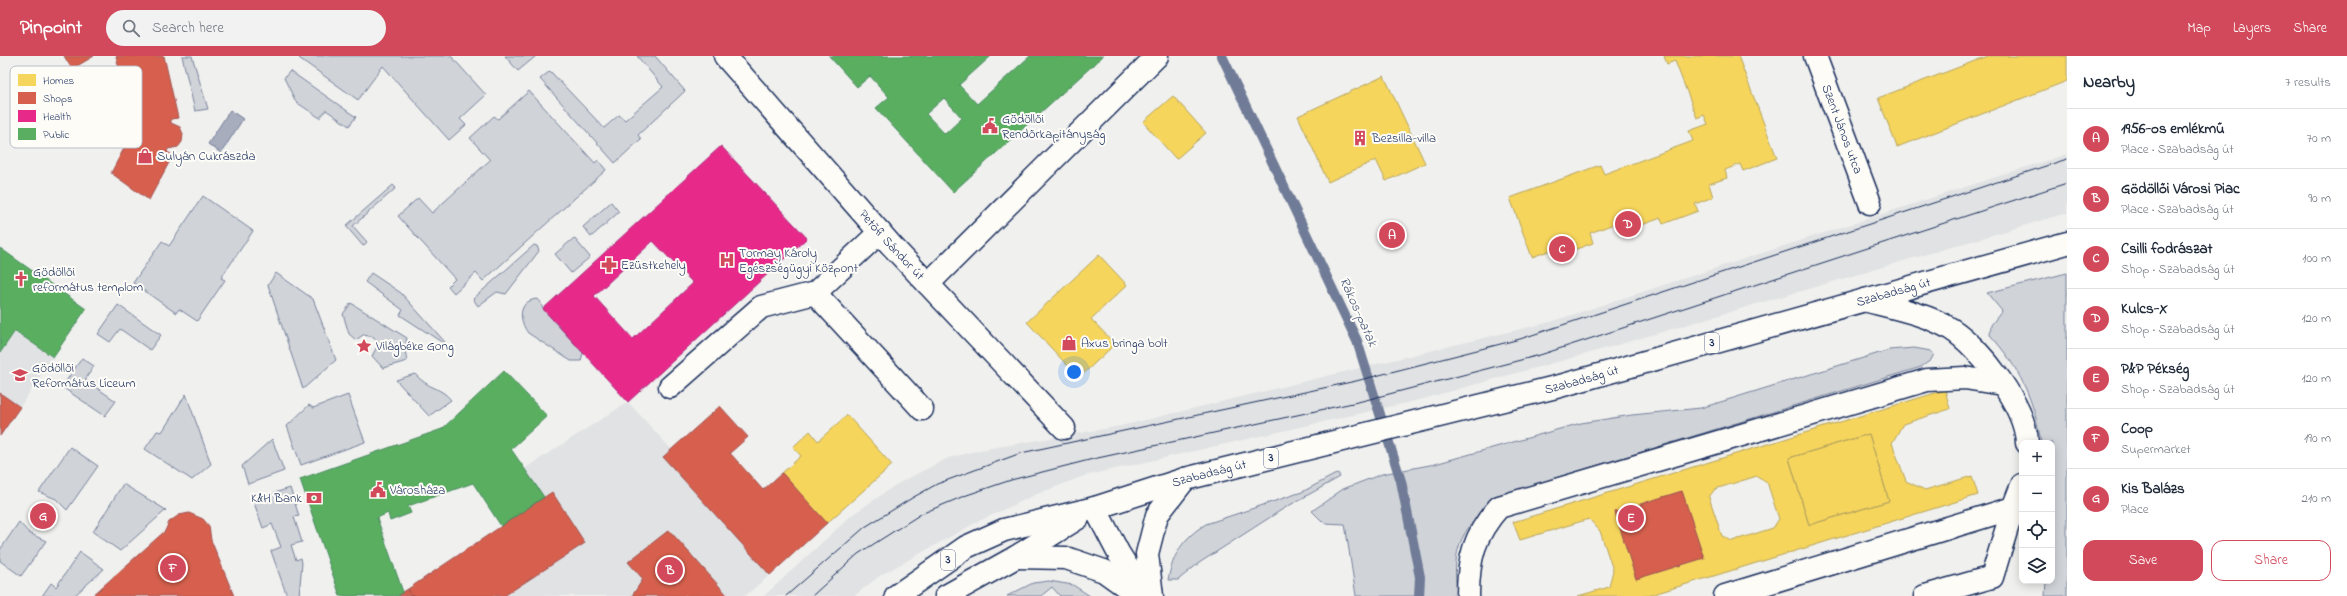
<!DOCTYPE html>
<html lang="en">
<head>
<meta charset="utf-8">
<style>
  :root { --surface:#fff; --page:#f2f2f3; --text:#1f2937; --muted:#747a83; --line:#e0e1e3; --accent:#d1495b }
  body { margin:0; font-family:"Indie Flower",sans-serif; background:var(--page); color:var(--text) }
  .controls { position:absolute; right:12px; bottom:12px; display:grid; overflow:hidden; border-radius:8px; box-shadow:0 2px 10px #0003 }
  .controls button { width:36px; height:36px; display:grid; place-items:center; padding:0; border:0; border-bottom:1px solid var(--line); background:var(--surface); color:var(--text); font:20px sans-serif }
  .you { position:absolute; left:1074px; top:316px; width:14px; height:14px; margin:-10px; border:3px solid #fff; border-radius:50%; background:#1a73e8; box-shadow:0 0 0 6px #1a73e833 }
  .badge { display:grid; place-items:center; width:26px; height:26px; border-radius:50%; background:var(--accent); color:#fff; font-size:13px; font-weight:700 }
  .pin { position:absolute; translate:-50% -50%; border:2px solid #fff; box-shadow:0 1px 4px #0006 }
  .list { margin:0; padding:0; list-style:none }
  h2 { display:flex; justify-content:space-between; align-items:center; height:52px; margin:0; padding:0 16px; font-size:17px }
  h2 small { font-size:13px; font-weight:400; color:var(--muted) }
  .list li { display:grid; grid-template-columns:26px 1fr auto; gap:12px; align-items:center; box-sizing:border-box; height:60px; padding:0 16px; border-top:1px solid var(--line) }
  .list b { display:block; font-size:15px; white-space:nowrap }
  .list p { margin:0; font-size:13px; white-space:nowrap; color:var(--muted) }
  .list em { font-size:13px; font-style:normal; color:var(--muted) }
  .actions { display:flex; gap:8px; padding:12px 16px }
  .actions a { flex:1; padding:9px 0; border:1px solid var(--accent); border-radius:12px; text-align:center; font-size:14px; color:var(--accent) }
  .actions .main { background:var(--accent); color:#fff }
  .icon { flex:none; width:22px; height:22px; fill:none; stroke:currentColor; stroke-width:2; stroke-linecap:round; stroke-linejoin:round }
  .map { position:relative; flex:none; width:2067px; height:540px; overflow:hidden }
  header { display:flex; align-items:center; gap:24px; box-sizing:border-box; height:56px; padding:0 20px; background:var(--accent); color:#fff }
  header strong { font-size:19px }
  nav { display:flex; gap:22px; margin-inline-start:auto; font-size:14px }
  .search { width:280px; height:36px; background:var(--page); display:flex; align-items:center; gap:10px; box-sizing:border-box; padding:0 14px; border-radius:22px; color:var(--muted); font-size:15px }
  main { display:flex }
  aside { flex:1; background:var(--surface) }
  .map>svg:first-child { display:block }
  .built { fill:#e0e2e3 }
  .green { fill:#d0d3d8; stroke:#76819b }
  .water { fill:#a7adbd; stroke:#6f7b97 }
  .homes { fill:#f6d55c; stroke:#b4a35d; fill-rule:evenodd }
  .shops { fill:#d6604d; stroke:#9e5152 }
  .health { fill:#e7298a; stroke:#aa2b7d; fill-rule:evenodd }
  .public { fill:#5aae61; stroke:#478860; fill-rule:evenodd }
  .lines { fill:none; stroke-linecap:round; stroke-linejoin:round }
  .stream { stroke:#6f7b97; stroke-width:10 }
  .minor-casing { stroke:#1b2f5e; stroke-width:25 }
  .major-casing { stroke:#1b2f5e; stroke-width:25 }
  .minor { stroke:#fdfcf7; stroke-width:22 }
  .major { stroke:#fdfcf7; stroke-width:22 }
  .tram { stroke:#1b2f5e; stroke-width:1 }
  .labels { text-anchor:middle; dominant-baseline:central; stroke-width:4; stroke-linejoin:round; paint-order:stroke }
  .shield { fill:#fdfcf7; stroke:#5f6c8c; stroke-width:1 }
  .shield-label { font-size:12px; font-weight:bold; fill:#1b2f5e }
  .poi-label { font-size:13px; fill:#1b2f5e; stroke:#fdfcf7; text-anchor:start }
  .street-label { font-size:13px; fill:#1b2f5e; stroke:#fdfcf7 }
  .water-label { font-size:14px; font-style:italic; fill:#4c5b7f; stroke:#fdfcf7 }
  .key { fill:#fdfcf7; stroke:#b9bec9; stroke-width:1 }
  .key-label { font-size:11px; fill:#1b2f5e }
</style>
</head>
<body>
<header>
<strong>Pinpoint</strong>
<div class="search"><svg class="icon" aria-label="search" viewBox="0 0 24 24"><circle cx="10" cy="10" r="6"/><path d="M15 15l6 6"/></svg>Search here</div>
<nav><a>Map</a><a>Layers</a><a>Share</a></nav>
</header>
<main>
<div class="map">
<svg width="2067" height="540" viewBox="0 0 2067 540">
  <rect width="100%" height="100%" fill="#f0f0ee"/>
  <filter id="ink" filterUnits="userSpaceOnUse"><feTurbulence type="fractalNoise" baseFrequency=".025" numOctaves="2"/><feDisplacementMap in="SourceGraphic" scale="8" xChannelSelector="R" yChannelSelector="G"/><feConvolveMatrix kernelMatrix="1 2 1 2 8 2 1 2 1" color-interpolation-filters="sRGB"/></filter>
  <g filter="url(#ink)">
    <!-- built -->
    <path class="built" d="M2067 98V157L1604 293 1419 344 1084 420 1037 438 977 466 881 519 854 540H764L852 459 897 428 948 402 980 394 1121 370 1550 266Z
      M15 275 53 301 20 351 0 337V297Z
      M628 346 671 393 663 401 770 519 745 540H504L585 487 552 436 544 441 524 413Z"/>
    <!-- green -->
    <path class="green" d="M182 0H192L208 53 195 55Z
      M301 0H451L486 39 460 63 466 69 449 84 383 10 358 44 299 2Z
      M505 0H536L518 15Z
      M637 0H655L685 35 638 79 641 83 615 107 540 23 550 15 604 72 619 59 625 64 663 31Z
      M290 15 356 61 349 70 326 54 320 62 296 46 284 22Z
      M529 35 595 107 598 104 606 114 483 225 476 217 454 237 448 230 455 223 398 160 418 142 432 157 490 104 470 82 494 60 498 63Z
      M393 129 396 132 353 170 367 186 363 190 346 170Z
      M203 140 253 175 221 222 225 224 197 265 179 253 176 257 133 227 162 185 169 190Z
      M611 146 619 156 591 181 583 171Z
      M574 182 590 201 571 217 555 198Z
      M534 189 537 190 539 195 506 238 497 236 478 250 473 243Z
      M276 217 313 243 336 304 303 333 268 229Z
      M371 217 401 237 445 286 443 287 400 259 403 254 365 226Z
      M2067 217V540H2045L2046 525H2052V387H2041C2035 346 2019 310 1990 279L1991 269 2002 255 1987 237Z
      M536 243 540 245 543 253 583 297 581 305H571L528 277C519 265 517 246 536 243Z
      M351 247 407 282 405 294 407 305 383 312 372 300 378 289 374 281 363 279 356 284 349 278 343 258Z
      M118 249 161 279 150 294 120 273 110 286 98 278Z
      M1914 292 1931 295 1934 298 1931 304 1921 311 1539 427C1484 450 1445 471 1458 540H1356L1345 468 1324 467 1312 455 1343 433 1382 418 1435 408 1581 367 1632 359 1701 352 1889 294Z
      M82 302 94 310 85 324 116 345 105 360 62 331Z
      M415 318C428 333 441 331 451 344L429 360 396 324Z
      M186 338 211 408 192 424 145 393 157 375 162 376Z
      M348 339 365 386 301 409 287 370 309 349 313 352Z
      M272 383 284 415 248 428 242 410Z
      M70 391 98 410 67 454 56 443 39 436Z
      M1338 417 1340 421 1283 453 1199 507 1178 524H1168C1173 498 1183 482 1206 468L1302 436Z
      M123 428 166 454 120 495 93 476Z
      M290 432 299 460 294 461 302 486 291 489 296 504 301 502 302 507 299 540H287L271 495 281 491 272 468 263 472 253 444Z
      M19 466 29 477 46 485 21 520 0 505V494Z
      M80 496 104 513 74 540H42L51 527 56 531Z
      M1049 525 1073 529 1090 540H1060L1052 531 1041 540H1007L1033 527Z"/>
    <!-- water -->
    <path class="water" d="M230 54 243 63 221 97 208 88Z"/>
    <!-- homes -->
    <path class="homes" d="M1664 0H1738L1777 102 1743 115 1740 108 1725 114 1727 122 1709 128 1713 141 1695 148 1698 155 1663 168 1661 162 1622 176 1619 166 1590 177 1593 187 1557 200 1554 193 1532 201 1510 142 1600 109 1604 118 1693 85 1689 75 1708 68 1704 59 1697 62 1675 5 1667 8Z
      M1988 0H2067V25L1897 91 1878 42Z
      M1384 20 1425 107 1386 125 1376 104 1328 126 1298 60Z
      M1173 40 1206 77 1176 103 1143 66Z
      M1099 199 1127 229 1091 263 1115 288 1079 322 1027 266Z
      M1945 334 1950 353 1903 368 1892 387 1906 425 1925 434 1972 420 1978 439 1717 519 1647 540H1578L1609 531 1613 514 1600 475 1589 463 1520 484 1513 466ZM1869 378 1889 445 1809 469 1789 402ZM1757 420 1767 426 1779 463 1773 472 1732 485 1722 480 1709 441 1715 433ZM1682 435 1704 502 1636 523 1615 456Z
      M847 359 892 409 827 467 782 417 801 400 793 391 810 375 818 385Z
      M1869 378 1889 445 1809 469 1789 402Z"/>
    <!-- shops -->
    <path class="shops" d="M64 0H94L72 13Z
      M116 0H164L178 62 171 63V67L180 71 183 78 182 86 178 91 168 93 167 96 173 99 149 144 111 117 133 75Z
      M0 337 20 351 0 380Z
      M720 350 748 381 730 397 763 434 782 417 827 467 770 519 663 401Z
      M1682 435 1704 502 1636 523 1615 456Z
      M552 436 585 487 504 540H412L408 533Z
      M189 457 203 463 209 470 211 484 234 540H92L165 475 169 466 179 459Z
      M669 474 728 540H632L643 523 628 506Z
      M408 533 412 540H398L403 536Z"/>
    <!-- health -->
    <path class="health" d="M721 90 807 182 628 346 543 253ZM653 185 693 227 633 283 594 240Z"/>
    <!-- public -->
    <path class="public" d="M829 0H991L959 29 977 48 1030 0H1103L953 136 876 52 889 41 870 20 857 31ZM944 42 962 62 945 78 926 58Z
      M0 192 86 253 53 301 15 275 0 297Z
      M504 315 547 360 511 393 544 441 501 470 473 427 408 450 411 457 390 465 388 457 377 462 403 536 398 540H340L300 423 442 373Z"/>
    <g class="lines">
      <!-- stream -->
      <path class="stream" d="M1222 0 1357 285 1401 425 1420 521 1419 540"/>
      <defs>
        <g id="minor">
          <path id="s1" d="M725 0 891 189 1064 372"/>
          <path id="s2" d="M1815 0 1870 147"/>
          <path d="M928 228 1157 0"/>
          <path d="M815 237 922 353"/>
          <path d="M1864 244C1891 251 1927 258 1951 273 1981 292 2026 351 2027 387"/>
          <path d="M670 331 761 251 815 237 880 176"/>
          <path d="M1095 452 1119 498 1145 539"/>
          <path d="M1016 501 1066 502 1104 515 1139 540"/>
          <path d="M1152 540 1147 498 1157 459 1185 423"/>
          <path d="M1468 540C1468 503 1474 479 1499 451L1927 324 1965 322 2002 328"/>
          <path d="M1725 540 2013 452"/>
          <path d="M1925 540 1992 521 2013 452 2022 429"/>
        </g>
        <g id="major">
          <path id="s3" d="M896 540 966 491 1004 474 1095 452 1185 423 1560 330 2067 187"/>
          <path d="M946 540 1016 501 1078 462"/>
        </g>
      </defs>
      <!-- minor casing -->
      <use href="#minor" class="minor-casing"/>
      <!-- major casing -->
      <use href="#major" class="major-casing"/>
      <!-- minor -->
      <use href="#minor" class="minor"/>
      <!-- major -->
      <use href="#major" class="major"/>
      <!-- tram -->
      <path class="tram" d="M786 540 865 471 912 442 937 428 1021 397 1356 325 1520 283 2067 103
        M812 540 858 498 921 458 964 440 1011 424 1093 403 1362 345 1540 299 2067 127"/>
    </g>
  </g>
  <!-- icons -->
  <defs>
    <symbol id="civic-bare" viewBox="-9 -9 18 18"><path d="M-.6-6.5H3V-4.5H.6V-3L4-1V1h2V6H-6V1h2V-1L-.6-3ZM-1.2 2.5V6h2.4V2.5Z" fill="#d1495b" stroke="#fdfcf7" stroke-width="2.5" paint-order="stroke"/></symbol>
    <symbol id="building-bare" viewBox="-9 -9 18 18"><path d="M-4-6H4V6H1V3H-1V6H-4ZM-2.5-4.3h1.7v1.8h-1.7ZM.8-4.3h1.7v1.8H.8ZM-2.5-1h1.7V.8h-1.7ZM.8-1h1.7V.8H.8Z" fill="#d1495b" stroke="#fdfcf7" stroke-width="2.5" paint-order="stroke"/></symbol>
    <symbol id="shop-bare" viewBox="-9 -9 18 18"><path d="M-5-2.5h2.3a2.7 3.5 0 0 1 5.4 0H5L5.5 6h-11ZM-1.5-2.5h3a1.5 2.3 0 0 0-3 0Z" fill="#d1495b" stroke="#fdfcf7" stroke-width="2.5" paint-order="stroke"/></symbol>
    <symbol id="hospital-bare" viewBox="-9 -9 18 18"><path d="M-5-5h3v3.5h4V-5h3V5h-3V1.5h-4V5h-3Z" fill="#d1495b" stroke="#fdfcf7" stroke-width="2.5" paint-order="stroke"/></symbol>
    <symbol id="pharmacy-bare" viewBox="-9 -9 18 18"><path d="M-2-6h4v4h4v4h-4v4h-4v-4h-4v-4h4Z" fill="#d1495b" stroke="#fdfcf7" stroke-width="2.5" paint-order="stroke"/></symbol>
    <symbol id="church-bare" viewBox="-9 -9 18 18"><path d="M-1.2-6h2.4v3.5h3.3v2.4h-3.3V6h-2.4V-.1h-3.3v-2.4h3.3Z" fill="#d1495b" stroke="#fdfcf7" stroke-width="2.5" paint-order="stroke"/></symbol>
    <symbol id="sight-bare" viewBox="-9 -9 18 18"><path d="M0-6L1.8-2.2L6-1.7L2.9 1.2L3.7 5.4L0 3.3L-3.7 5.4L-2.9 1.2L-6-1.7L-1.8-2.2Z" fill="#d1495b" stroke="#fdfcf7" stroke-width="2.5" paint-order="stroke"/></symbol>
    <symbol id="school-bare" viewBox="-9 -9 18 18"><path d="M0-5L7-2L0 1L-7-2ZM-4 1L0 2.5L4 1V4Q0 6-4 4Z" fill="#d1495b" stroke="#fdfcf7" stroke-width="2.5" paint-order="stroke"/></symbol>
    <symbol id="bank-bare" viewBox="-9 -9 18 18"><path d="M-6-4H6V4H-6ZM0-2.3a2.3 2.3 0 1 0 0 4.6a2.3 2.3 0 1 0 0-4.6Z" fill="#d1495b" stroke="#fdfcf7" stroke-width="2.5" paint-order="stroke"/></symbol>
  </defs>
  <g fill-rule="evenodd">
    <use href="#civic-bare" x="979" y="59" width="22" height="22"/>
    <use href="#building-bare" x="1349" y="71" width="22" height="22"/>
    <use href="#shop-bare" x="134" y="89" width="22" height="22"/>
    <use href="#hospital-bare" x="716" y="193" width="22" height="22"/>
    <use href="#pharmacy-bare" x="598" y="198" width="22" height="22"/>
    <use href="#church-bare" x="10" y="212" width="22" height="22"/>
    <use href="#shop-bare" x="1058" y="276" width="22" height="22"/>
    <use href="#sight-bare" x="353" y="279" width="22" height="22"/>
    <use href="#school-bare" x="9" y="308" width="22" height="22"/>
    <use href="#civic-bare" x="367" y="423" width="22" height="22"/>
    <use href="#bank-bare" x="303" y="431" width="22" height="22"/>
  </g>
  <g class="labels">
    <!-- shield labels -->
    <g class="shield">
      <rect x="1705" y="277" width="14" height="20" rx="3"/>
      <rect x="1264" y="392" width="14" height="20" rx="3"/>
      <rect x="941" y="494" width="14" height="20" rx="3"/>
    </g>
    <g class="shield-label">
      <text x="1712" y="287">3</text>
      <text x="1271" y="402">3</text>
      <text x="948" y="504">3</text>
    </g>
    <!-- poi labels -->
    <g class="poi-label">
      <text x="1002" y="63">Gödöllői<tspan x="1002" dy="15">Rendőrkapitányság</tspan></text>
      <text x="1372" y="82">Bezsilla-villa</text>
      <text x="157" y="100">Sulyán Cukrászda</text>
      <text x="739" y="197">Tormay Károly<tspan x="739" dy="15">Egészségügyi Központ</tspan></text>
      <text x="621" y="209">Ezüstkehely</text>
      <text x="33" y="216">Gödöllői<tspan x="33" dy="15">református templom</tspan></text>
      <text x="1081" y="287">Axus bringa bolt</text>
      <text x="376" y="290">Világbéke Gong</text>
      <text x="32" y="312">Gödöllői<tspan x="32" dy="15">Református Líceum</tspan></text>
      <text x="390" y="434">Városháza</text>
      <text x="302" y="442" text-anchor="end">K&amp;H Bank</text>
    </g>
    <!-- street labels -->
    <g class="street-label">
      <text stroke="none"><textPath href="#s2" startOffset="78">Szent János utca</textPath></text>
      <text stroke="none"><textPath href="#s1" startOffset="252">Petőfi Sándor út</textPath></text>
      <text stroke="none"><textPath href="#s3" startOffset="1048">Szabadság út</textPath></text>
      <text stroke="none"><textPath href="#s3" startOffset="724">Szabadság út</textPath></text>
      <text stroke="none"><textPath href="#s3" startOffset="340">Szabadság út</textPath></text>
    </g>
    <!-- water labels -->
    <g class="water-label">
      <text transform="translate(1358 256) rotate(66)">Rákos-patak</text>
    </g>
  </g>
  <!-- legend -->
  <rect x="10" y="10" width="132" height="82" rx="6" class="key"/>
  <rect x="18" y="18" width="18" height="12" fill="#f6d55c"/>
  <rect x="18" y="36" width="18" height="12" fill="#d6604d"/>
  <rect x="18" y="54" width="18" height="12" fill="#e7298a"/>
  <rect x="18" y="72" width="18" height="12" fill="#5aae61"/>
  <g class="key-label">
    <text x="43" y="28">Homes</text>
    <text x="43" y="46">Shops</text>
    <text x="43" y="64">Health</text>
    <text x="43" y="82">Public</text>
  </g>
</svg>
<div class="controls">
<button>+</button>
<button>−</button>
<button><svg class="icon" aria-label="locate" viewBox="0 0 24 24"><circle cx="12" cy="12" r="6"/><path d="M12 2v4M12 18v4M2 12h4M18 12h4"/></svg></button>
<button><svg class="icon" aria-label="layers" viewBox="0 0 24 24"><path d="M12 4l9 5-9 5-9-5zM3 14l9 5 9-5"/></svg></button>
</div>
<div class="you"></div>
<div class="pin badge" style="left:1392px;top:179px">A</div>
<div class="pin badge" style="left:670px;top:514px">B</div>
<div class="pin badge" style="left:1562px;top:193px">C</div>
<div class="pin badge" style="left:1628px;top:168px">D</div>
<div class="pin badge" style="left:1631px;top:462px">E</div>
<div class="pin badge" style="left:173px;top:512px">F</div>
<div class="pin badge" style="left:43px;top:460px">G</div>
</div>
<aside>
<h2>Nearby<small>7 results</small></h2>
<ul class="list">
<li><span class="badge">A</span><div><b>1956-os emlékmű</b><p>Place · Szabadság út</p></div><em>70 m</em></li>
<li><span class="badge">B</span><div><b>Gödöllői Városi Piac</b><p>Place · Szabadság út</p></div><em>90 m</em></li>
<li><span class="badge">C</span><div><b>Csilli fodrászat</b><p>Shop · Szabadság út</p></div><em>100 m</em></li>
<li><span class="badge">D</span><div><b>Kulcs-X</b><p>Shop · Szabadság út</p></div><em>120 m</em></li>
<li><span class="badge">E</span><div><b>P&amp;P Pékség</b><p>Shop · Szabadság út</p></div><em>120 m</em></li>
<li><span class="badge">F</span><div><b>Coop</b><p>Supermarket</p></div><em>190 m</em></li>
<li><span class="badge">G</span><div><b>Kis Balázs</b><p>Place</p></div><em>210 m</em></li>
</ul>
<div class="actions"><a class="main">Save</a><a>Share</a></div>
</aside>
</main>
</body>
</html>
